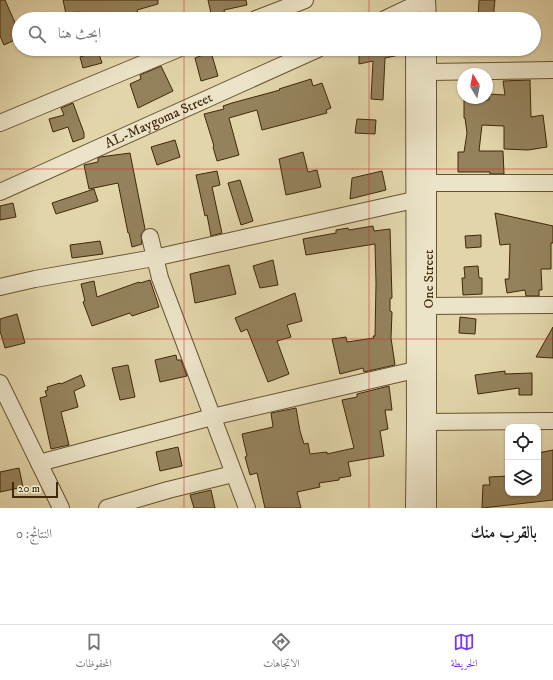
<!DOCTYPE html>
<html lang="ar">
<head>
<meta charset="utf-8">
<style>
  :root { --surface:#fff; --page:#f6f6f6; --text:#222; --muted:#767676; --line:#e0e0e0; --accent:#7c3aed }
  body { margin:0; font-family:"IM FELL DW Pica",Amiri,serif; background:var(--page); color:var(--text); direction:rtl }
  .controls { position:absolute; right:12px; bottom:12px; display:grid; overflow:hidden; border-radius:8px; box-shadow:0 1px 3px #0004 }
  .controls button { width:36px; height:36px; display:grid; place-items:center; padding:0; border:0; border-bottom:1px solid var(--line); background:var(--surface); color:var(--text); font:20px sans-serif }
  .compass { position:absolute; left:457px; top:68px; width:36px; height:36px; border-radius:50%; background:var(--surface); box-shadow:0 1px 3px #0004; rotate:350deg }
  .scale { position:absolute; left:12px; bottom:10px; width:46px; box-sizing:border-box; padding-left:4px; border:2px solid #402808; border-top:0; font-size:11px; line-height:14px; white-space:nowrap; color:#402808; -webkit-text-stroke:3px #ece4c8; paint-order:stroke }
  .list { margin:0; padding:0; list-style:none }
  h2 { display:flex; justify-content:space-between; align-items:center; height:52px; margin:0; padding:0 16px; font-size:17px }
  h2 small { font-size:13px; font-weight:400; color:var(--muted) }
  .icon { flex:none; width:22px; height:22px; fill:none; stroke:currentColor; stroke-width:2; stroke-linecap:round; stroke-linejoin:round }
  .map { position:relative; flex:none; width:553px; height:508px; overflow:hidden; direction:ltr }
  .search { position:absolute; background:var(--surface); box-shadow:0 1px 3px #0004; left:12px; right:12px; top:12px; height:44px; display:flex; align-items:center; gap:10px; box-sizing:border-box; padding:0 14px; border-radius:22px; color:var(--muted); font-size:15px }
  .sheet { height:116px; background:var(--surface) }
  nav { display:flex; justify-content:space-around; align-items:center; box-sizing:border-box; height:56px; border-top:1px solid var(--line); background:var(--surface); font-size:11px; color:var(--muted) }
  nav a { display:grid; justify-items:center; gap:2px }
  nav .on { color:var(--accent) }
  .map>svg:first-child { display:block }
  .building { fill:#94825c; stroke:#402808 }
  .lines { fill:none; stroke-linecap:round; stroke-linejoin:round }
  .minor-casing { stroke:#685330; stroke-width:18 }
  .minor { stroke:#ece4c8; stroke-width:16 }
  .grid { fill:none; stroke:#d62828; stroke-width:1; stroke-opacity:0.55 }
  .labels { text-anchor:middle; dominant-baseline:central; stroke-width:3.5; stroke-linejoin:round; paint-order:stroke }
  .street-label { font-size:14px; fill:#402808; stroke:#ece4c8 }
</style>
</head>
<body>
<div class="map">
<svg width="553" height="508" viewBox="0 0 553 508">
  <rect width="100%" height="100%" fill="#e2d5aa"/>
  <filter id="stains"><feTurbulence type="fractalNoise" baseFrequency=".005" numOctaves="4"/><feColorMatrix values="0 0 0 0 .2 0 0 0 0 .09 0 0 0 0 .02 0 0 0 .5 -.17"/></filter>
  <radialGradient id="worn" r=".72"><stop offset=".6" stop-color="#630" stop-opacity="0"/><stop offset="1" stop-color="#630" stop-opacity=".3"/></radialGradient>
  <!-- building -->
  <path class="building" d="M0 0H5L16 25 19 23V38L4 45 0 36Z
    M63 0H158V4L137 10 140 19H81L79 12 66 14Z
    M208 0H246L247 5 224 10 225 15 212 18Z
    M479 0H495L493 19H478Z
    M359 49H403L404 54 385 58 383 100 371 99 373 61 359 64Z
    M98 51 102 63 83 68 80 57Z
    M211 52 218 76 201 81 195 58Z
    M161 66 173 91 138 108 130 84 141 79 140 75Z
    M311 79 313 86 322 83 331 108 326 110 327 113 262 130 257 110 229 118 239 155 217 161 213 147 214 146 204 114 224 109 223 106 232 103 280 90 279 89Z
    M530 80 531 117 543 115 547 147 528 150 504 149V126L482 125 479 151H503L504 174H490V172H458V152H464L467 133 465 118H464V100H489V94L505 95 503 81Z
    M73 103 84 133V138L73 142 68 127 53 132 49 119 64 115 61 108Z
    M357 119 376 120 375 134 355 133Z
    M175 140 180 157 157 165 151 147Z
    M303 152 308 172 317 170 321 187 286 195 279 159Z
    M130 153 145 229 141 235 142 244 132 247 129 233H128L118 183 89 189 84 165 98 162V158L100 157Z
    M217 171 220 185 212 187 222 233 211 236 207 215 205 216 196 175Z
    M382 171 386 190 350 199 352 178Z
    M240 180 253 221 241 225 228 183Z
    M94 189 98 201 56 214 52 203Z
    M13 203 16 217 0 220V206Z
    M495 213 553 226V243H551V269H541L542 290H539V296H526L525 290 507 293 505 279H509L510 244 500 245Z
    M373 226 374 231 390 229 392 298 390 299V311L392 312 391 338 395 365 364 372 363 368 340 374 332 339 346 337 347 342 374 338 373 336H375L376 283 375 244 306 255 303 239 336 233V230L348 228 349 230Z
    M481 235V247L466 248 465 236Z
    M100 241 103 254 72 258 70 245Z
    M273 260 278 285 260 288 253 266Z
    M229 265 236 294 195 303 190 274Z
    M478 266 479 278H482V294L463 295 462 278H465L464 267Z
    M150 280 159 307 132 316 130 313 92 326 83 302 85 301 81 284 94 281 97 297 139 282 140 283Z
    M295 293 302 321 287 325 291 337 277 341 289 374 268 382 247 329 241 332 235 318Z
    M17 314 25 343 5 348 0 331V319Z
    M460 317 476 319 475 334 459 333Z
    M553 327V358L536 357Z
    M176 355 177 360H181L187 376 160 382 155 360Z
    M128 365 135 397 120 400 112 368Z
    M505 371V374L532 373V395H519V388L478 394 475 375Z
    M81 375 85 386 74 391 78 407 61 412 69 445 51 449 40 398 47 396 45 391 48 390 47 387 60 383 61 384Z
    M389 386 392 410H385L388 429 380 431 384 456 348 462 351 476 339 478V480L319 483 320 487 297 492 301 508H265L257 473 250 475 245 457 247 456 242 434 273 427 271 413 296 408 300 431 304 444 308 443 310 454 327 452V454L354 448 342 400 357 397V394Z
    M178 447 182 466 160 471 156 452Z
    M553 450V500L482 508 483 485H490L489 477 508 476V493H538V453Z
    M19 468 23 487 0 492V472Z
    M211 490 215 508H194L190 495Z"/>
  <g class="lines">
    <defs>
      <g id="minor">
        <path d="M427 0 428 19"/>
        <path d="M256 19 305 0"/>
        <path d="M385 19 425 0"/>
        <path d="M428 49V508"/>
        <path d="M429 72 553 70"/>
        <path d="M0 123 178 49"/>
        <path d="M429 183H553"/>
        <path id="s1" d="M0 192 318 49"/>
        <path d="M150 237 160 278 247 508"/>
        <path d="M0 287 35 279 154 258 414 200"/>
        <path d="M429 306 553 305"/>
        <path d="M0 383 61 508"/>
        <path d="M428 422 553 421"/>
        <path d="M39 463 212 417 415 370"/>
        <path d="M107 508 168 490 233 474"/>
        <path d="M414 508 415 425 414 49"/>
      </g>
    </defs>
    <!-- minor casing -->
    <use href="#minor" class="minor-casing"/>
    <!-- minor -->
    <use href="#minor" class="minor"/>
  </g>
  <!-- grid -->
  <path class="grid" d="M184 0V19M369 0V19M184 49V508M369 49V508M0 169H553M0 339H553"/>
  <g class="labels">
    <!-- street labels -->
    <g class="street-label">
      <text stroke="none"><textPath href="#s1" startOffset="174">AL-Maygoma Street</textPath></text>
      <text transform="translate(429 279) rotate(-90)">One Street</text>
    </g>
  </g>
  <rect width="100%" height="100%" filter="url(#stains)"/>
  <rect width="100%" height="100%" fill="url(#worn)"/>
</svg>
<div class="controls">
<button><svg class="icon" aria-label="locate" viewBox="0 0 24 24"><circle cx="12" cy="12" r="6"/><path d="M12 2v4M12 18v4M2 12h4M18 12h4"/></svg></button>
<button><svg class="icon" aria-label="layers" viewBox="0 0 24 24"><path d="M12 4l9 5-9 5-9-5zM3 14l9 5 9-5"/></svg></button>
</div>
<svg class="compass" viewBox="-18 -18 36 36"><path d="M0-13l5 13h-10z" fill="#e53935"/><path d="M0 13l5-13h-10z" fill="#767676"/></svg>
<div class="scale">20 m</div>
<div class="search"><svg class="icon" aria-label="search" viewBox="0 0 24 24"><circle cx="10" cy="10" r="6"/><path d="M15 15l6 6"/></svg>ابحث هنا</div>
</div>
<section class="sheet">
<h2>بالقرب منك<small>النتائج: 0</small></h2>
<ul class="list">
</ul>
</section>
<nav>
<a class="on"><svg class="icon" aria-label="map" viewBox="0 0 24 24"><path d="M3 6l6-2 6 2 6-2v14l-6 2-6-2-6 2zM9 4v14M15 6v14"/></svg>الخريطة</a>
<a><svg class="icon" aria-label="directions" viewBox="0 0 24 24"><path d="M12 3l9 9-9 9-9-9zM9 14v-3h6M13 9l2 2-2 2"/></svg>الاتجاهات</a>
<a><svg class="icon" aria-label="saved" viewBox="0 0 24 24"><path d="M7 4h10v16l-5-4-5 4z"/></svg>المحفوظات</a>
</nav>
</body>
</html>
